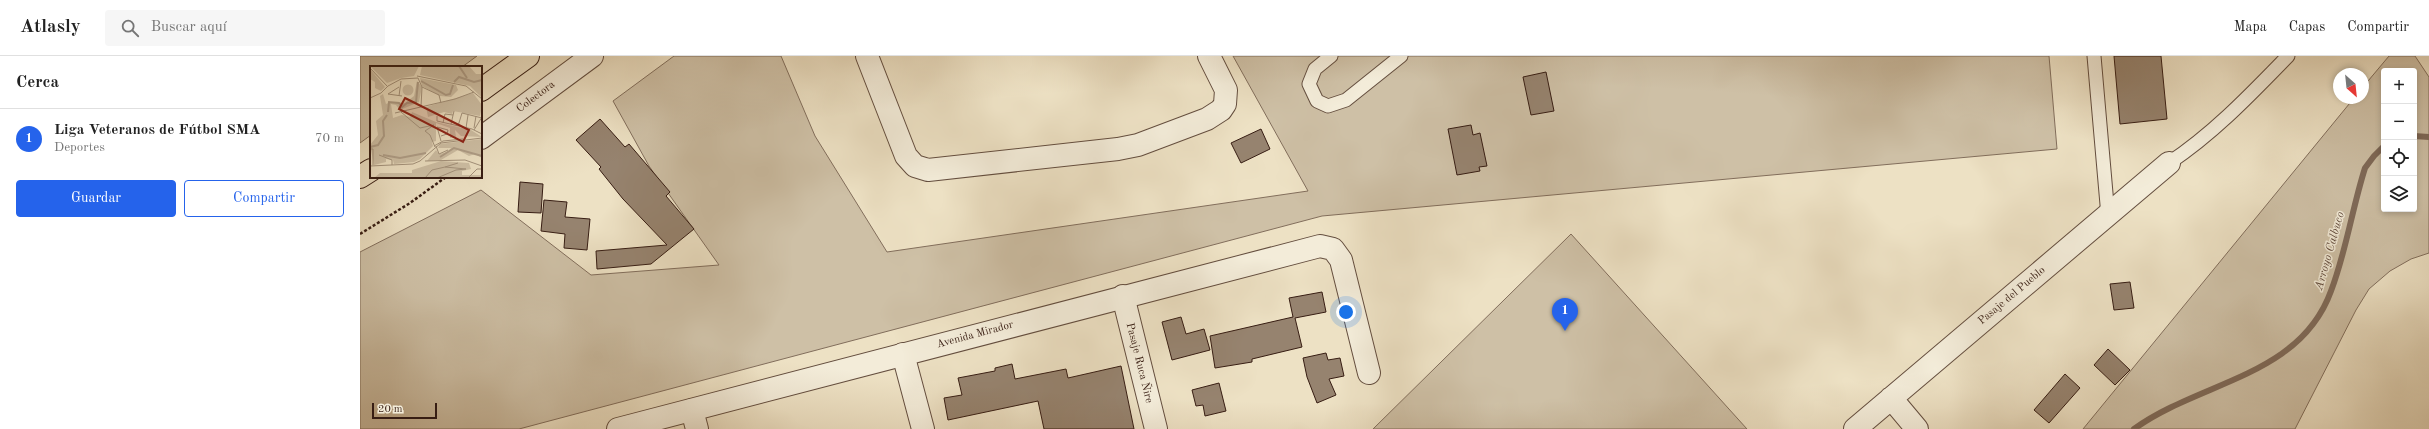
<!DOCTYPE html>
<html lang="es">
<head>
<meta charset="utf-8">
<style>
  :root { --surface:#fff; --page:#f6f6f6; --text:#222; --muted:#767676; --line:#e0e0e0; --accent:#2563eb }
  body { margin:0; font-family:"Old Standard TT",serif; background:var(--page); color:var(--text) }
  .controls { position:absolute; right:12px; top:12px; display:grid; overflow:hidden; border-radius:4px; box-shadow:0 2px 6px #0003 }
  .controls button { width:36px; height:36px; display:grid; place-items:center; padding:0; border:0; border-bottom:1px solid var(--line); background:var(--surface); color:var(--text); font:20px sans-serif }
  .compass { position:absolute; left:1973px; top:12px; width:36px; height:36px; border-radius:50%; background:var(--surface); box-shadow:0 2px 6px #0003; rotate:153deg }
  .scale { position:absolute; left:12px; bottom:10px; width:65px; box-sizing:border-box; padding-left:4px; border:2px solid #371d13; border-top:0; font-size:11px; line-height:14px; white-space:nowrap; color:#371d13; -webkit-text-stroke:3px #f3ecd9; paint-order:stroke }
  .you { position:absolute; left:986px; top:256px; width:14px; height:14px; margin:-10px; border:3px solid #fff; border-radius:50%; background:#1a73e8; box-shadow:0 0 0 6px #1a73e833 }
  .badge { display:grid; place-items:center; width:26px; height:26px; border-radius:50%; background:var(--accent); color:#fff; font-size:13px; font-weight:700 }
  .pin { position:absolute; translate:-50% -33px; filter:drop-shadow(0 1px 2px #0008) }
  .pin::after { content:''; position:absolute; top:21px; width:14px; height:12px; background:inherit; clip-path:polygon(0 0,100% 0,50% 100%) }
  .list { margin:0; padding:0; list-style:none }
  h2 { display:flex; justify-content:space-between; align-items:center; height:52px; margin:0; padding:0 16px; font-size:17px }
  h2 small { font-size:13px; font-weight:400; color:var(--muted) }
  .list li { display:grid; grid-template-columns:26px 1fr auto; gap:12px; align-items:center; box-sizing:border-box; height:60px; padding:0 16px; border-top:1px solid var(--line) }
  .list b { display:block; font-size:15px; white-space:nowrap }
  .list p { margin:0; font-size:13px; white-space:nowrap; color:var(--muted) }
  .list em { font-size:13px; font-style:normal; color:var(--muted) }
  .actions { display:flex; gap:8px; padding:12px 16px }
  .actions a { flex:1; padding:9px 0; border:1px solid var(--accent); border-radius:4px; text-align:center; font-size:14px; color:var(--accent) }
  .actions .main { background:var(--accent); color:#fff }
  .icon { flex:none; width:22px; height:22px; fill:none; stroke:currentColor; stroke-width:2; stroke-linecap:round; stroke-linejoin:round }
  .map { position:relative; flex:none; width:2069px; height:373px; overflow:hidden }
  header { display:flex; align-items:center; gap:24px; box-sizing:border-box; height:56px; padding:0 20px; background:var(--surface); border-bottom:1px solid var(--line) }
  header strong { font-size:19px }
  nav { display:flex; gap:22px; margin-inline-start:auto; font-size:14px }
  .search { width:280px; height:36px; background:var(--page); display:flex; align-items:center; gap:10px; box-sizing:border-box; padding:0 14px; border-radius:4px; color:var(--muted); font-size:15px }
  main { display:flex }
  aside { flex:1; background:var(--surface) }
  .map>svg:first-child { display:block }
  .green { fill:#cec0a6; stroke:#826e5c; fill-rule:evenodd }
  .lines { fill:none; stroke-linecap:round; stroke-linejoin:round }
  .stream { stroke:#7f6a59; stroke-width:6 }
  .building { fill:#96836f; stroke:#371d13 }
  .service-casing { stroke:#644e3f; stroke-width:15 }
  .minor-casing { stroke:#644e3f; stroke-width:24 }
  .tertiary-casing { stroke:#644e3f; stroke-width:24 }
  .primary-casing { stroke:#371d13; stroke-width:24 }
  .path { stroke:#371d13; stroke-width:2.5; stroke-dasharray:3 2; stroke-linecap:butt }
  .service { stroke:#f3ecd9; stroke-width:13 }
  .minor { stroke:#f3ecd9; stroke-width:22 }
  .tertiary { stroke:#f3ecd9; stroke-width:22 }
  .primary { stroke:#ede1c4; stroke-width:22 }
  .labels { text-anchor:middle; dominant-baseline:central; stroke-width:3; stroke-linejoin:round; paint-order:stroke }
  .street-label { font-size:11px; fill:#371d13; stroke:#f3ecd9 }
  .water-label { font-size:12px; font-style:italic; fill:#614a3c; stroke:#f3ecd9 }
  .inset-river { fill:none; stroke:#af9e88; stroke-width:2 }
  .inset-road { fill:none; stroke:#a4937d; stroke-width:1 }
  .view { fill:#8f2418; fill-opacity:0.15; stroke:#8f2418; stroke-width:2 }
  .inset-edge { fill:none; stroke:#371d13; stroke-width:2 }
</style>
</head>
<body>
<header>
<strong>Atlasly</strong>
<div class="search"><svg class="icon" aria-label="search" viewBox="0 0 24 24"><circle cx="10" cy="10" r="6"/><path d="M15 15l6 6"/></svg>Buscar aquí</div>
<nav><a>Mapa</a><a>Capas</a><a>Compartir</a></nav>
</header>
<main>
<aside>
<h2>Cerca<small></small></h2>
<ul class="list">
<li><span class="badge">1</span><div><b>Liga Veteranos de Fútbol SMA</b><p>Deportes</p></div><em>70 m</em></li>
</ul>
<div class="actions"><a class="main">Guardar</a><a>Compartir</a></div>
</aside>
<div class="map">
<svg width="2069" height="373" viewBox="0 0 2069 373">
  <rect width="100%" height="100%" fill="#ede1c4"/>
  <filter id="stains"><feTurbulence type="fractalNoise" baseFrequency=".005" numOctaves="4"/><feColorMatrix values="0 0 0 0 .2 0 0 0 0 .09 0 0 0 0 .02 0 0 0 .5 -.17"/></filter>
  <radialGradient id="worn" r=".72"><stop offset=".6" stop-color="#630" stop-opacity="0"/><stop offset="1" stop-color="#630" stop-opacity=".3"/></radialGradient>
  <!-- green -->
  <path class="green" d="M0 0H117L102 11H11V79L0 87Z
    M314 0H421L455 80 527 196 948 135 873 0H1689L1697 93 962 160 159 373H0V196L121 134 231 219 359 209 289 110 253 45Z
    M2029 0H2055L2069 21V197L2051 203 2030 215 2009 233 1996 254 1935 373H1723L1994 42H2003V31ZM2024 15H2054V153H2024Z
    M1211 178 1387 373H1013Z"/>
  <g class="lines">
    <!-- stream -->
    <path class="stream" d="M2054 80 2069 81
      M1774 373C1840 325 1940 321 1971 235 1986 196 1992 153 2005 112L2014 100 2024 90"/>
  </g>
  <!-- building -->
  <path class="building" d="M1754 0H1801L1807 63 1760 68Z
    M1186 16 1194 55 1171 59 1163 21Z
    M240 63 265 91 269 88 310 136 306 140 334 173 291 208 237 213 236 195 307 189 263 143 239 113 241 111 216 84Z
    M1111 69 1113 79 1120 77 1127 110 1119 111 1120 115 1097 119 1088 73Z
    M901 73 910 93 881 107 871 87Z
    M160 126 183 128 181 157 158 156Z
    M184 144 207 146 205 161 230 163 227 194 204 192 205 178 181 175Z
    M1770 226 1774 252 1754 254 1750 228Z
    M962 236 966 256 935 262 942 291 892 303V306L855 312 850 280 933 261 929 242Z
    M821 261 826 278 844 273 850 294 812 304 802 266Z
    M1748 293 1770 314 1755 329 1734 309Z
    M966 297 968 304 980 302 984 320 969 323 976 339 957 347 947 321 943 302Z
    M652 308 655 323 706 313 708 322 761 310 774 373H684L678 345 588 364 584 342 602 339 598 322 635 315V312Z
    M1705 318 1720 332 1689 367 1674 354Z
    M859 327 866 355 845 360 843 349 836 350 832 334Z"/>
  <g class="lines">
    <defs>
      <path id="service" d="M971 0 955 13 949 28 957 45 968 50 986 44 1041 0
        M1734 0 1748 160
        M1809 107C1854 77 1890 39 1928 0"/>
      <path id="minor" d="M507 0 546 100 555 110 568 114 758 93 778 89 847 63 861 54 865 48 866 34 849 0
        M121 82 232 0
        M763 240 796 373
        M543 298 563 373
        M1531 342 1557 373
        M332 354 337 373
        M1495 373 1809 107"/>
      <path id="tertiary" d="M258 373 960 190 973 193 981 204 1009 317"/>
      <path id="primary" d="M121 34 168 0
        M0 121 11 114"/>
    </defs>
    <!-- service casing -->
    <use href="#service" class="service-casing"/>
    <!-- minor casing -->
    <use href="#minor" class="minor-casing"/>
    <!-- tertiary casing -->
    <use href="#tertiary" class="tertiary-casing"/>
    <!-- primary casing -->
    <use href="#primary" class="primary-casing"/>
    <!-- path -->
    <path class="path" d="M0 178 50 147 86 121"/>
    <!-- service -->
    <use href="#service" class="service"/>
    <!-- minor -->
    <use href="#minor" class="minor"/>
    <!-- tertiary -->
    <use href="#tertiary" class="tertiary"/>
    <!-- primary -->
    <use href="#primary" class="primary"/>
  </g>
  <g class="labels">
    <!-- street labels -->
    <g class="street-label">
      <text transform="translate(176 41) rotate(-37)">Colectora</text>
      <text transform="translate(1652 240) rotate(-40)">Pasaje del Pueblo</text>
      <text transform="translate(615 279) rotate(-15)">Avenida Mirador</text>
      <text transform="translate(779 307) rotate(76)">Pasaje Ruca Ñire</text>
    </g>
    <!-- water labels -->
    <g class="water-label">
      <text transform="translate(1970 195) rotate(-74)">Arroyo Calbuco</text>
    </g>
  </g>
  <!-- overview -->
  <g transform="translate(10 10)">
    <rect width="112" height="112" fill="#ede1c4"/>
    <path d="M0 0H49L44 10 31 12 17 17ZM52 0H99L106 8H112V32L100 20 50 9ZM0 3 15 21 11 25 5 22V16L0 13ZM50 12 86 19 88 24 81 31 70 30 52 20ZM47 15 52 21 49 36 30 44 26 39 21 38 23 52 32 49 40 51 42 46 66 56 101 64 112 71 91 70 85 64 86 71 80 72V62L66 57V75L62 76 63 80 50 93 44 96 24 98 23 94 16 93V96L4 99 0 79 8 69 6 55 13 49 10 30 13 28 16 38 21 36 35 37 44 30ZM32.5 24a5.5 5.5 0 1 1 11 0a5.5 5.5 0 1 1-11 0ZM103 27 112 39 110 50 83 45 82 48 74 46 58 51 56 41ZM112 73V92L105 88 99 90 88 84 71 94 57 95 66 84 69 88 78 86 81 82H68L70 78ZM71 95 99 97 101 103 92 105V109H112V112H4L10 107H42V104Z" fill="#cec0a6"/>
    <path class="inset-river" d="M89 0 97 12M51 15 76 29 80 28 83 19M84 16 89 11 104 16 112 14M18 46 19 36 29 37 32 41 37 37 46 36 48 16M0 81 8 79 14 70 13 55 17 49M13 89 30 92 56 87M70 91 84 82 112 90"/>
    <path class="inset-road" d="M0 2 17 20M47 10 96 20 112 33M48 12 52 21 51 41M18 20 31 13 48 12M29 21 18 28 32 30M52 21 69 29 71 37M29 30 31 15M0 32 11 27 18 20M31 46 50 62 64 59 55 65 60 69 65 81M25 47 85 33 104 26M67 50V55L102 63 112 68M73 57 75 48 83 49M81 58 84 45M88 60 92 47 112 52M96 62 98 49M104 62 106 50M104 64 112 51M71 70 77 68 78 64 67 61 71 75M64 80 73 75 93 73M66 80 69 88 78 84M0 83H3V99M9 89 22 94V99M55 95 95 94 112 100M0 100 43 98 50 95 71 77 112 72M55 112 62 104 75 101M67 112 86 104 96 103 75 101 88 97M98 112 107 103H112"/>
    <path class="view" d="M35 32 99 64 93 76 29 43Z"/>
    <rect width="112" height="112" class="inset-edge"/>
  </g>
  <rect width="100%" height="100%" filter="url(#stains)"/>
  <rect width="100%" height="100%" fill="url(#worn)"/>
</svg>
<div class="controls">
<button>+</button>
<button>−</button>
<button><svg class="icon" aria-label="locate" viewBox="0 0 24 24"><circle cx="12" cy="12" r="6"/><path d="M12 2v4M12 18v4M2 12h4M18 12h4"/></svg></button>
<button><svg class="icon" aria-label="layers" viewBox="0 0 24 24"><path d="M12 4l9 5-9 5-9-5zM3 14l9 5 9-5"/></svg></button>
</div>
<svg class="compass" viewBox="-18 -18 36 36"><path d="M0-13l5 13h-10z" fill="#e53935"/><path d="M0 13l5-13h-10z" fill="#767676"/></svg>
<div class="scale">20 m</div>
<div class="you"></div>
<div class="pin badge" style="left:1205px;top:275px">1</div>
</div>
</main>
</body>
</html>
